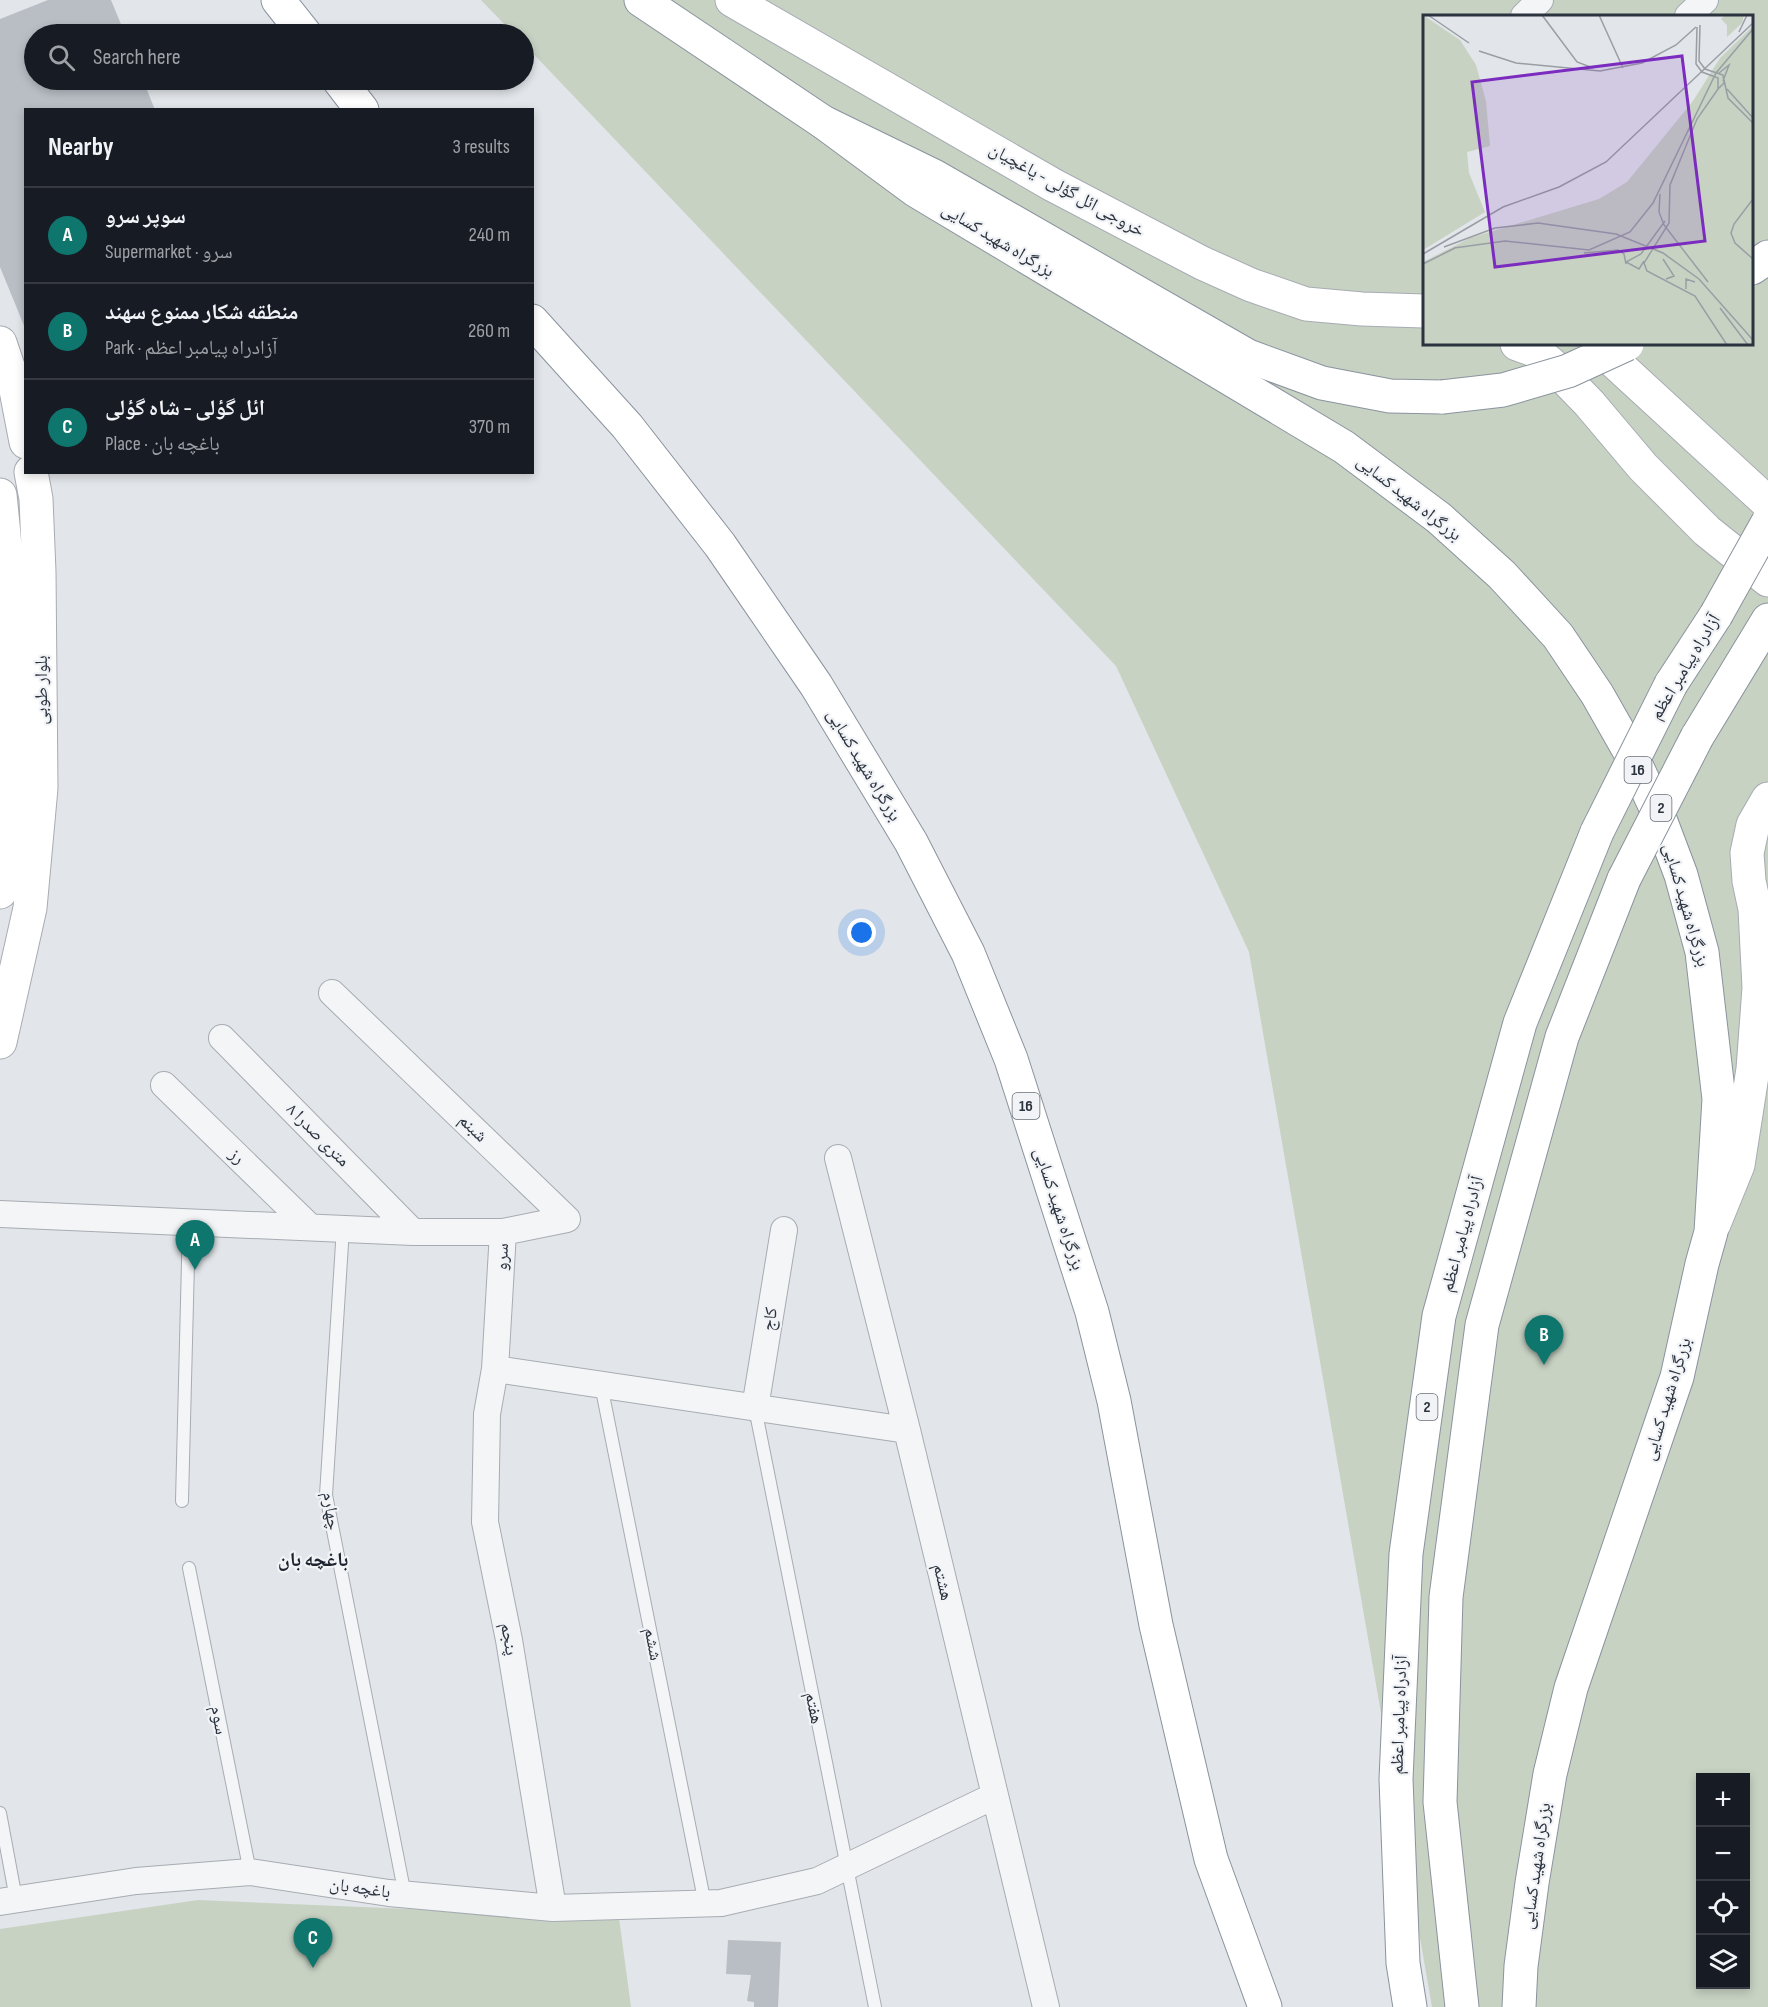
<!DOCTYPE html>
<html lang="en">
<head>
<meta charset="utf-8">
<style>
  :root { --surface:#171b24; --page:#242831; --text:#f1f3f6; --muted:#9ea1a6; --line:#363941; --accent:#0f766e }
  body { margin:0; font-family:"Sofia Sans Condensed","Noto Naskh Arabic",sans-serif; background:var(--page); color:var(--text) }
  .controls { position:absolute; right:18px; bottom:18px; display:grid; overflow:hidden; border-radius:0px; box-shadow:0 3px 9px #0003 }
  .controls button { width:54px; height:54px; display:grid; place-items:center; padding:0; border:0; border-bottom:2px solid var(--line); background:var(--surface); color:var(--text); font:30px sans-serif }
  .you { position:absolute; left:862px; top:933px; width:21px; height:21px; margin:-15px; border:4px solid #fff; border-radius:50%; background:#1a73e8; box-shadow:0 0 0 9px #1a73e833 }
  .badge { display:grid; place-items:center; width:39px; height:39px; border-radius:50%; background:var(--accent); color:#fff; font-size:20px; font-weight:700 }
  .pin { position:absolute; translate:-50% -50px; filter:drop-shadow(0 2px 3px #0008) }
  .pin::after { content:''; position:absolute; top:32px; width:21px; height:18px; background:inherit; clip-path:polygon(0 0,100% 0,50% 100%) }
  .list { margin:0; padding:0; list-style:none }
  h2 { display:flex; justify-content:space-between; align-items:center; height:78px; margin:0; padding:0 24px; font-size:26px }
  h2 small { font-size:20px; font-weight:400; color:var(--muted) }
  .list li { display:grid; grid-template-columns:39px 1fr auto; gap:18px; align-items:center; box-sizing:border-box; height:96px; padding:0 24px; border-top:2px solid var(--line) }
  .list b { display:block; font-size:22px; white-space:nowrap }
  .list p { margin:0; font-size:20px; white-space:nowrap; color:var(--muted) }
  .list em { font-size:20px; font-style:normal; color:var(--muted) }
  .icon { flex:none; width:33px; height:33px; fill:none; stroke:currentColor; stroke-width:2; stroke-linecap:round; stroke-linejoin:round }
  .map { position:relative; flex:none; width:1768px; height:2007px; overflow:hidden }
  .search { position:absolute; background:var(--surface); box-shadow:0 3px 9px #0003; left:24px; top:24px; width:510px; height:66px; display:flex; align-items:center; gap:15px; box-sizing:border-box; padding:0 21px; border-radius:33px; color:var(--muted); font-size:22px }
  .panel { position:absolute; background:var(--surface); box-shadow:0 3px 9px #0003; left:24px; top:108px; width:510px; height:366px; border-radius:0px }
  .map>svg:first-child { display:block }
  .green { fill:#c7d2c3; fill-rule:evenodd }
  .building { fill:#b9bec5 }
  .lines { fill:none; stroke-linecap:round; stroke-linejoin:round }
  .service-casing { stroke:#a7acb3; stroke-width:14 }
  .minor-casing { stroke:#a7acb3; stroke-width:28 }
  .secondary-casing { stroke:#a7acb3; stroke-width:35 }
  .trunk-casing { stroke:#8a939e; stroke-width:35 }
  .motorway-casing { stroke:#8a939e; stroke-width:35 }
  .service { stroke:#f4f5f7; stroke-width:12 }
  .minor { stroke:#f4f5f7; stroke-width:26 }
  .secondary { stroke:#fff; stroke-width:33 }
  .trunk { stroke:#fff; stroke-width:33 }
  .motorway { stroke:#fff; stroke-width:33 }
  .motorway-bridge-casing { stroke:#8a939e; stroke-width:35; stroke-linecap:butt }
  .motorway-bridge { stroke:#fff; stroke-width:33 }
  .labels { text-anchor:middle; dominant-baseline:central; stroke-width:4.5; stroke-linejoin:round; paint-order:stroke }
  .shield { fill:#f1f3f6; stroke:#666d76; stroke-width:1.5 }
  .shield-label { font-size:16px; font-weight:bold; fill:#2b333f }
  .street-label { font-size:18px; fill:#2b333f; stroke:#f1f3f6 }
  .neighbourhood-label { font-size:20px; font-weight:bold; fill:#1d2430; stroke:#f1f3f6 }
  .inset-road { fill:none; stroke:#999ea5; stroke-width:1.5 }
  .view { fill:#7b2cbf; fill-opacity:0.15; stroke:#7b2cbf; stroke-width:3 }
  .inset-edge { fill:none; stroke:#2b333f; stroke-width:3 }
</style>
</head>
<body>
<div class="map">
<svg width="1768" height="2007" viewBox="0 0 1768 2007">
  <rect width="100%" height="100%" fill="#e2e5e9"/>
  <!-- green -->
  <path class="green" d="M481 0H1768V2007H1432L1249 952 1116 666 524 44V34H514ZM1424 16H1752V344H1424ZM1700 1778H1746V1984H1700Z
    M198 1900 619 1918 631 2007H0V1929Z"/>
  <!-- building -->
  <path class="building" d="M48 0H111L125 34H34V80H143L155 110H26L25 328 0 267V19Z
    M728 1940 781 1942 778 2007H754V2002L747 2001 751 1975 726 1974Z"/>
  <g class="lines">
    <defs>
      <path id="service" d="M343 1228 326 1495 405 1895
        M601 1385 705 1904
        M755 1408 875 2007
        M182 1501 189 1222
        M189 1568 250 1872
        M0 1813 16 1899"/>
      <path id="minor" d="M1524 16 1540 0
        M1688 16 1705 0
        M332 993 567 1219 503 1232
        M222 1038 413 1232
        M164 1085 310 1227
        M838 1158 907 1430 1046 2007
        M0 1214 413 1232H503L495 1369 907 1430
        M495 1369 487 1414 485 1522 509 1640 553 1908
        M755 1408 784 1230
        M0 1902 136 1881 250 1872 389 1893 553 1908 721 1903 817 1881 994 1796"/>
      <path id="secondary" d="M732 0 1053 185 1202 263 1251 285 1306 304 1362 309 1424 311
        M0 343 16 390 26 442
        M1517 344 1534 350 1550 363 1589 403 1643 467 1707 531 1768 580
        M1595 344 1768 503
        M0 495C11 600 19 714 9 820 7 844 3 868 0 892
        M0 1042 30 908 41 788 39 572 36 499 31 472
        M1714 1224 1738 1165 1753 1069 1759 988 1755 909 1749 881 1747 853 1753 825 1768 799"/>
      <path id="trunk" d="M278 0 305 34
        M641 0 823 122 915 190 1344 447 1439 518 1502 575 1558 636 1597 694 1630 752 1655 806 1681 875 1702 952 1719 1099 1711 1232 1702 1264 1677 1377 1571 1688 1550 1774 1532 1883 1521 1966 1519 2007
        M339 80 362 110
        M532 321 627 426 720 545 816 685 911 842 968 953 1011 1059 1092 1312 1114 1401 1156 1625 1211 1859 1265 2007"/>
      <path id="motorway" d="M823 122 934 176 1248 356 1322 383 1390 396 1442 397
        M1752 268 1768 257
        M1671 684 1716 615
        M1697 737 1768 620
        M1410 2007 1403 1963 1396 1779 1406 1554 1439 1316 1520 1023 1597 832
        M1462 2007 1440 1802 1446 1597 1482 1325 1562 1037 1624 879"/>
    </defs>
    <!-- service casing -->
    <use href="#service" class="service-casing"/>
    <!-- minor casing -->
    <use href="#minor" class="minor-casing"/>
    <!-- secondary casing -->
    <use href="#secondary" class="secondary-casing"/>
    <!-- trunk casing -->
    <use href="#trunk" class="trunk-casing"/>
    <!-- motorway casing -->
    <use href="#motorway" class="motorway-casing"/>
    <!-- service -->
    <use href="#service" class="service"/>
    <!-- minor -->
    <use href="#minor" class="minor"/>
    <!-- secondary -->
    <use href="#secondary" class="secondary"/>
    <!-- trunk -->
    <use href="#trunk" class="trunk"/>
    <!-- motorway -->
    <use href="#motorway" class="motorway"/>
    <defs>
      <path id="motorway-bridge" d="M1442 397 1503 390 1568 371 1627 344
        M1716 615 1768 522
        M1597 832 1671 684
        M1624 879 1697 737"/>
    </defs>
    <!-- motorway-bridge casing -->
    <use href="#motorway-bridge" class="motorway-bridge-casing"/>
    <!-- motorway-bridge -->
    <use href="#motorway-bridge" class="motorway-bridge"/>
  </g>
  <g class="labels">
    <!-- shield labels -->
    <g class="shield">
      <rect x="1624.5" y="757" width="27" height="26" rx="4.5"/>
      <rect x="1650.5" y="795" width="21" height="26" rx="4.5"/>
      <rect x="1012.5" y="1093" width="27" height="26" rx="4.5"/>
      <rect x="1416.5" y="1394" width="21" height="26" rx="4.5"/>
    </g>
    <g class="shield-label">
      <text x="1638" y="770">16</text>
      <text x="1661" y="808">2</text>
      <text x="1026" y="1106">16</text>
      <text x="1427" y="1407">2</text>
    </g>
    <!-- street labels -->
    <g class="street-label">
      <text transform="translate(1067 190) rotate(29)">خروجی ائل گؤلی - یاغچیان</text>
      <text transform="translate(998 240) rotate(31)">بزرگراه شهید کسایی</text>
      <text transform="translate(1409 498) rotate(38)">بزرگراه شهید کسایی</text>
      <text transform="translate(1685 667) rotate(-59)">آزادراه پیامبر اعظم</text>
      <text transform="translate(41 690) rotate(-90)">بلوار طوبی</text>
      <text transform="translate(864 765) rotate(59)">بزرگراه شهید کسایی</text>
      <text transform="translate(1686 905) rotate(74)">بزرگراه شهید کسایی</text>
      <text transform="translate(473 1128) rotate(44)">شبنم</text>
      <text transform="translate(318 1135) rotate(45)">۸ متری صدرا</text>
      <text transform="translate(237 1156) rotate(44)">رز</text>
      <text transform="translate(1059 1209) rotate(72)">بزرگراه شهید کسایی</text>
      <text transform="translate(1462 1234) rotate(-75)">آزادراه پیامبر اعظم</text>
      <text transform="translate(502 1257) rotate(-87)">سرو</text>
      <text transform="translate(770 1319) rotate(-81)">کاج</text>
      <text transform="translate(1667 1399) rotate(-73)">بزرگراه شهید کسایی</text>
      <text transform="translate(331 1511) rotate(82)">چهارم</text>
      <text transform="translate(943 1582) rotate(77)">هشتم</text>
      <text transform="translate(509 1639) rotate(80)">پنجم</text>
      <text transform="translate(653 1644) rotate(79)">ششم</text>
      <text transform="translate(814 1708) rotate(79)">هفتم</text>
      <text transform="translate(1399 1715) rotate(-88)">آزادراه پیامبر اعظم</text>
      <text transform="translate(219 1720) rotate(79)">سوم</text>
      <text transform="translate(1536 1866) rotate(-82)">بزرگراه شهید کسایی</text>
      <text transform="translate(360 1888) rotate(8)">باغچه بان</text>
    </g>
    <!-- neighbourhood labels -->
    <g class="neighbourhood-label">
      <text x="313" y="1560">باغچه بان</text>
    </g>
  </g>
  <!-- overview -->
  <g transform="translate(1423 15)">
    <rect width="330" height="330" fill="#e2e5e9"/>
    <path d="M0 0 37 25 53 50 63 86 67 131 44 137 46 158 62 197 0 235ZM302 0H321L319 8 304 22V10L298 4ZM330 11V330H0V247L47 223 176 184 204 167 270 86 297 43Z" fill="#c7d2c3"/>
    <path class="inset-road" d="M5 0 46 28M119 0 154 47 170 53M176 0 200 53M274 12 273 49 279 57 295 63V74L301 68 300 60 282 54 276 46 277 10M316 17 324 0M56 36 93 48 177 56 219 48 253 30 273 12M296 58 306 50 300 66M301 65 305 83 330 108M295 74 274 104 247 170 246 208 221 248 224 256 272 281 304 330M304 74 330 103M237 179 236 197 241 210 285 267M330 184 311 209 308 218 312 228 330 244M21 232 72 213 115 208 193 219 240 238 276 264 330 325M31 233 82 226 166 235 207 217 230 188 293 58 330 14M161 238 195 235 201 239 203 249M0 239 80 192 136 172 183 147 330 8M240 244 251 261 243 264M221 246 216 254 203 247 218 239 242 206M0 249 32 233M263 274V264L272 267M297 293 325 330"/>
    <path class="view" d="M259 41 282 226 72 252 49 67Z"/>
    <rect width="330" height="330" class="inset-edge"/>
  </g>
</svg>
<div class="controls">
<button>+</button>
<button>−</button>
<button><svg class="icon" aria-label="locate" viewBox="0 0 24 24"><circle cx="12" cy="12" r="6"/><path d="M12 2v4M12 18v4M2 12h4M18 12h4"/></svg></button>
<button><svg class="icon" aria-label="layers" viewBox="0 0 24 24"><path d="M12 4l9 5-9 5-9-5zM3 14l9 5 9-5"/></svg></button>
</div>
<div class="you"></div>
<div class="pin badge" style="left:195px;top:1270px">A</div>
<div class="pin badge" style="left:1544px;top:1365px">B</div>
<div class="pin badge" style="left:313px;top:1968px">C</div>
<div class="search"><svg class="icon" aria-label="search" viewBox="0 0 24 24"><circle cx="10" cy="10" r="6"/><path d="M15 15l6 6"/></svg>Search here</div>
<section class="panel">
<h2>Nearby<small>3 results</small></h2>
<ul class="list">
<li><span class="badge">A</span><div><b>سوپر سرو</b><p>Supermarket · سرو</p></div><em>240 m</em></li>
<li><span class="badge">B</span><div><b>منطقه شکار ممنوع سهند</b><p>Park · آزادراه پیامبر اعظم</p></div><em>260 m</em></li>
<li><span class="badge">C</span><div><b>ائل گؤلی - شاه گؤلی</b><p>Place · باغچه بان</p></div><em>370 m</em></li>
</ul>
</section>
</div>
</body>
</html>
